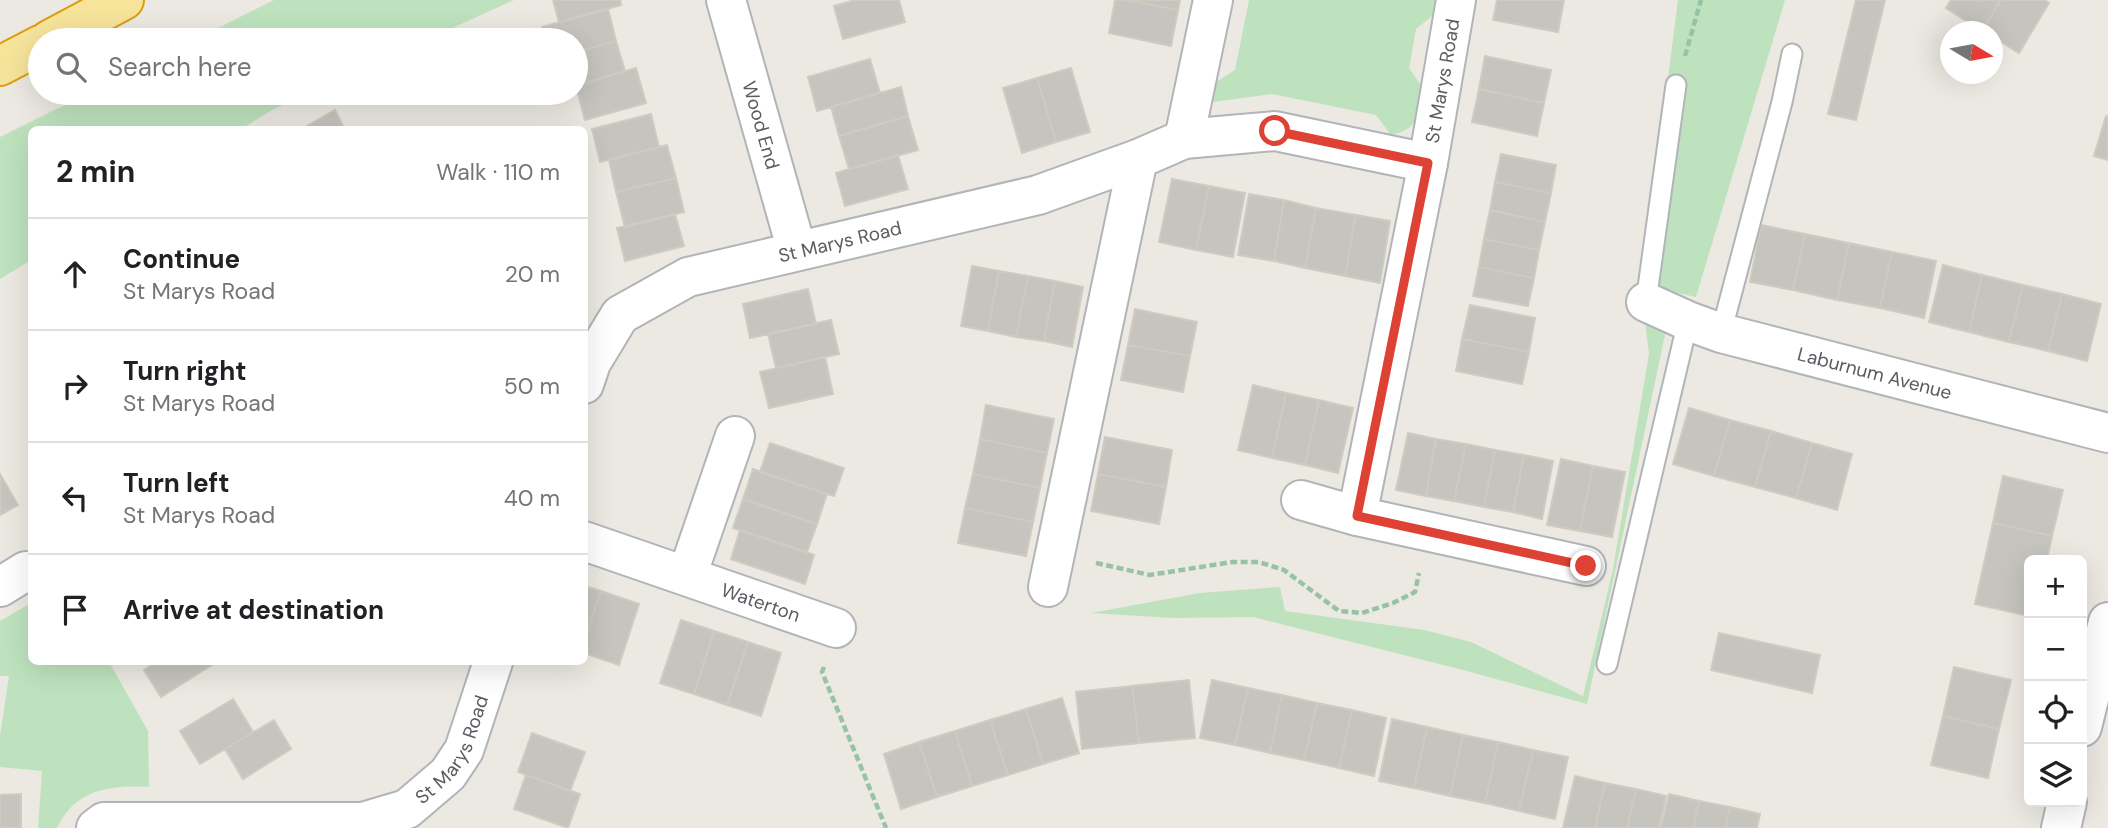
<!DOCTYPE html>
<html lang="en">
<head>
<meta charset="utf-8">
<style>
  :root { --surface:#fff; --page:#f2f2f2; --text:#202124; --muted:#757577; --line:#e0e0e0 }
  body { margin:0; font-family:"DM Sans",sans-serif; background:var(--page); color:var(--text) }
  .controls { position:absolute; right:21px; bottom:21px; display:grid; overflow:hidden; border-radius:10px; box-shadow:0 7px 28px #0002 }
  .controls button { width:63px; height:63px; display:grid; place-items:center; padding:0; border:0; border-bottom:2px solid var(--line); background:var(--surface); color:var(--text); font:35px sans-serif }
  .compass { position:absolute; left:1940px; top:21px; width:63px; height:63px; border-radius:50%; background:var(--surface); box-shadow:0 7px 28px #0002; rotate:100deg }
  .stop { position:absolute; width:21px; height:21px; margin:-16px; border:5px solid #dd4235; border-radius:50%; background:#fff }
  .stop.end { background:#dd4235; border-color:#fff; box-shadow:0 2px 7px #0008 }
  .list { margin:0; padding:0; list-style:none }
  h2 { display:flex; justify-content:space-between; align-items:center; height:91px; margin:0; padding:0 28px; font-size:30px }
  h2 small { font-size:23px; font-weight:400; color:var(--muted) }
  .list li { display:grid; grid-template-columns:46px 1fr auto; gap:21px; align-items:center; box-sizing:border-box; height:112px; padding:0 28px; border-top:2px solid var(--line) }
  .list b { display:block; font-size:26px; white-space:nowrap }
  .list p { margin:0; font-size:23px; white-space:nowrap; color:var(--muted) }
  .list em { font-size:23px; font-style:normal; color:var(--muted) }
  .icon { flex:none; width:38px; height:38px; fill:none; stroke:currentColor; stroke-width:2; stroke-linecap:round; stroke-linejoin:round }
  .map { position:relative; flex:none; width:2108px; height:828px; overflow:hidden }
  .search { position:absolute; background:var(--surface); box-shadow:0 7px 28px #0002; left:28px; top:28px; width:560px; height:77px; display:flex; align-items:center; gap:18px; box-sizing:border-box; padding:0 24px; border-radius:38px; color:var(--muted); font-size:26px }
  .panel { position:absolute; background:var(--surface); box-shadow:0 7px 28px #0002; left:28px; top:126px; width:560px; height:539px; border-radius:10px }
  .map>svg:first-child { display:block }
  .green { fill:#bee2be }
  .building { fill:#c6c4be; stroke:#cfcbc0; stroke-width:2 }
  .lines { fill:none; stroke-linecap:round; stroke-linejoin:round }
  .service-casing { stroke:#b1b4b8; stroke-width:23 }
  .minor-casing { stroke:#b1b4b8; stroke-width:42 }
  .trunk-casing { stroke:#dd9c0f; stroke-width:42 }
  .path { stroke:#98c2a4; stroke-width:4.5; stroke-dasharray:7 3.5; stroke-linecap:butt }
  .service { stroke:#fff; stroke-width:19 }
  .minor { stroke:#fff; stroke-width:38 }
  .trunk { stroke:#f7e49b; stroke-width:38 }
  .route { stroke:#dd4235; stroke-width:9 }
  .labels { text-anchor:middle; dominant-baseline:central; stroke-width:5; stroke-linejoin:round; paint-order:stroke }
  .street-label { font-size:19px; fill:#595d61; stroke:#fff }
</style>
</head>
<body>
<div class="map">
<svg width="2108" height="828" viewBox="0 0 2108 828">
  <rect width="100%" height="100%" fill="#ebe9e1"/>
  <!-- green -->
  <path class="green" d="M274 0H514L426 40H194Z
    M1249 0H1452L1416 29 1409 68 1424 90C1417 116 1419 129 1391 135L1376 115 1272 94 1206 103 1210 86 1235 70Z
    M1678 0H1785L1696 297 1674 292 1587 704 1463 670 1253 617 1174 618 1091 613 1200 593 1280 587 1285 611 1424 630 1471 642 1583 696 1613 569 1649 354 1641 288Z
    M89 93H311L272 110 241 129 32 130 31 260 0 279V137Z
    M31 603 32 662H109L148 731 149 787C109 785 76 789 57 828H38L42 771 0 767V736L9 676H0V621Z"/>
  <!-- building -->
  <path class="building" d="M553 0H620L621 5 559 22Z
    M855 0H899L905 22 843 39 834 6Z
    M1115 0H1126L1178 10 1171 46 1109 33Z
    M1126 0H1180L1178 10Z
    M1497 0H1564L1558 32 1493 20Z
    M1856 0H1885L1856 120 1828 114Z
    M1951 0H2001L1982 31 1946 8Z
    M2001 0H2045L2049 3 2019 53 1993 37V32L1982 31Z
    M608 9 616 41 576 52V40H545L542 27Z
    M616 41 625 71 576 86V52Z
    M1485 56 1551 70 1544 103 1479 89Z
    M870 59 880 93 817 111 808 77Z
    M636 68 646 103 585 120 576 86Z
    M1071 68 1090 132 1056 142 1037 78Z
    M1037 78 1056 142 1022 153 1003 88Z
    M901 87 908 116 839 136 831 107Z
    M1479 89 1544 103 1537 136 1472 122Z
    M335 110 345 130H300Z
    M651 114 659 147 600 162 592 129Z
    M908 116 918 150 849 169 839 136Z
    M2106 116 2108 117V160L2094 156Z
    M667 145 676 178 616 192 609 160Z
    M1501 154 1556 165 1551 193 1495 182Z
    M898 155 908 189 845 206 836 173Z
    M676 178 684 212 625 227 616 192Z
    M1172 179 1209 186 1196 250 1159 242Z
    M1495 182 1551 193 1545 222 1490 210Z
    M1209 186 1245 193 1233 257 1196 250Z
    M1249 194 1284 200 1274 261 1238 255Z
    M1284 200 1316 208 1305 268 1274 261Z
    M1316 208 1356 215 1345 276 1305 268Z
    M1490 210 1545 222 1539 250 1484 239Z
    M675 214 684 246 625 261 617 228Z
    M1356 215 1390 221 1380 283 1345 276Z
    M1761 225 1805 234 1793 290 1750 282Z
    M1805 234 1849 243 1837 300 1793 290Z
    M1484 239 1539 250 1534 278 1479 267Z
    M1849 243 1892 252 1880 308 1837 300Z
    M1892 252 1936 261 1924 318 1880 308Z
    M1943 265 1982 275 1969 332 1929 322Z
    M972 266 999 271 988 331 961 326Z
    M1479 267 1534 278 1528 306 1473 296Z
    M999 271 1028 276 1016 337 988 331Z
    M1982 275 2023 285 2009 342 1969 332Z
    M1028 276 1055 281 1044 341 1016 337Z
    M1055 281 1083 287 1072 347 1044 341Z
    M2023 285 2062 294 2048 351 2009 342Z
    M808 289 816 324 750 338 743 304Z
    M2062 294 2101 304 2087 361 2048 351Z
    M1470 305 1535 318 1529 352 1462 339Z
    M1135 309 1197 322 1190 356 1128 345Z
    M831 320 839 354 776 368 768 334Z
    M1462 339 1529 352 1522 384 1456 371Z
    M1128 345 1190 356 1183 392 1121 380Z
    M825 357 833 394 769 408 760 372Z
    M1253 385 1286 393 1272 458 1238 450Z
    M1286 393 1319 400 1305 465 1272 458Z
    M1319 400 1353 408 1338 473 1305 465Z
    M986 405 1054 419 1047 453 980 439Z
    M1689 408 1730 420 1714 476 1673 464Z
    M1730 420 1771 431 1755 487 1714 476Z
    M1771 431 1812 443 1796 498 1755 487Z
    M1408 433 1436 439 1426 496 1396 490Z
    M1105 437 1172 450 1166 487 1098 474Z
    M980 439 1047 453 1040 488 973 474Z
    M1436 439 1466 444 1454 501 1426 496Z
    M770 443 844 468 834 496 760 472Z
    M1812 443 1852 454 1837 510 1796 498Z
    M1466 444 1495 450 1484 507 1454 501Z
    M1495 450 1524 455 1513 512 1484 507Z
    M1524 455 1553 461 1542 519 1513 512Z
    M1561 459 1593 466 1580 531 1547 525Z
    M1593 466 1625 472 1612 537 1580 531Z
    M753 469 827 494 817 524 743 499Z
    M0 474 18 505 0 515Z
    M973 474 1040 488 1033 522 965 508Z
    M1098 474 1166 487 1159 524 1091 511Z
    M2003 476 2063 490 2052 536 1993 523Z
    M743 499 817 524 807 552 733 528Z
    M965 508 1033 522 1026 556 958 543Z
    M1993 523 2052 536 2047 560H2029V616L1975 604Z
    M740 530 814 555 805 584 731 559Z
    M584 586 601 591 584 641Z
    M601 591 639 604 619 665 584 653V641Z
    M681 620 714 631 694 694 660 683Z
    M714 631 748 642 727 705 694 694Z
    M1719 633 1820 655 1812 693 1711 670Z
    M748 642 781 653 761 716 727 705Z
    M157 662H211L213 664 161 697 144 670Z
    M1954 667 2011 680 1999 729 1943 716Z
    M1189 680 1195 738 1139 743 1132 686Z
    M1212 680 1248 688 1235 745 1200 738Z
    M1132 686 1139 743 1082 749 1076 692Z
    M1248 688 1282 695 1270 753 1235 745Z
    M1282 695 1317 703 1304 760 1270 753Z
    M1062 698 1079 753 1043 764 1026 709Z
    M233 699 253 732 200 764 180 731Z
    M1317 703 1352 710 1339 768 1304 760Z
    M1026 709 1043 764 1008 775 990 720Z
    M1352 710 1386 718 1374 776 1339 768Z
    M1943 716 1999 729 1988 778 1931 765Z
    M1392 719 1427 727 1414 788 1379 781Z
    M274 720 291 749 243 779 225 749Z
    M990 720 1008 775 972 786 955 731Z
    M1427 727 1463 735 1450 796 1414 788Z
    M955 731 972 786 937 797 919 742Z
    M532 733 585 752 570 791 518 772Z
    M1463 735 1498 742 1485 803 1450 796Z
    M919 742 937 797 901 809 884 754Z
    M1498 742 1533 750 1519 811 1485 803Z
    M1533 750 1568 757 1555 819 1519 811Z
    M526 775 580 794 568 828 514 809Z
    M1575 776 1605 783 1595 828H1563Z
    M1605 783 1636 789 1627 828H1595Z
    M1636 789 1666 796 1659 828H1627Z
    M21 794V828H0V795Z
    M1669 794 1699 801 1693 828H1661Z
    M1699 801 1730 807 1725 828H1693Z
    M1730 807 1760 814 1757 828H1725Z"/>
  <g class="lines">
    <defs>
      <path id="service" d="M1646 302 1676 85
        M1721 333 1782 102 1792 54
        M1607 664 1688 321"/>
      <g id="minor">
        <path id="s1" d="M726 0 797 251"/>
        <path id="s2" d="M1184 139 1275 131 1428 163 1456 0"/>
        <path id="s3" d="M1646 302 1688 321 1721 333 2108 433"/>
        <path id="s4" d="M584 384 591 363 620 315 688 277 1038 195 1138 159 1184 139 1213 0"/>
        <path d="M1301 500 1357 516 1428 163"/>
        <path d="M1357 516 1586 566"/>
        <path id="s5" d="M584 541 836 628"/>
        <path d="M687 576 735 436"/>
        <path d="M0 587 26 571"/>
        <path d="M1048 587 1138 159"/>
        <path d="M2082 727 2108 622"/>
        <path id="s6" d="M96 828 104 822H363L407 809 448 774 464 750 493 662"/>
        <path d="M2061 828 2067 802"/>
      </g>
      <path id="trunk" d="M49 40 124 0
        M0 66 40 45"/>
    </defs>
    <!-- service casing -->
    <use href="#service" class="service-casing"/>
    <!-- minor casing -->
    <use href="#minor" class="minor-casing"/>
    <!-- trunk casing -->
    <use href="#trunk" class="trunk-casing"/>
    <!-- path -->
    <path class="path" d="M1685 56 1701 0
      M1096 563 1150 575 1232 562H1259L1284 570 1339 611 1362 613 1393 603 1415 592 1419 573
      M824 667 822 672 886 828"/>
    <!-- service -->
    <use href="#service" class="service"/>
    <!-- minor -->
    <use href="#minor" class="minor"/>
    <!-- trunk -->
    <use href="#trunk" class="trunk"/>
  </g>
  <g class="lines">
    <!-- route -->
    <path class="route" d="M1275 131 1428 163 1357 516 1586 566"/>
  </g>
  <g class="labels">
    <!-- street labels -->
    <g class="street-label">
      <text stroke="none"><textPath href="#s2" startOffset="331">St Marys Road</textPath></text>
      <text stroke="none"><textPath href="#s1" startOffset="130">Wood End</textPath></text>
      <text stroke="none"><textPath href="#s4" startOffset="312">St Marys Road</textPath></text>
      <text stroke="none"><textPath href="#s3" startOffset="240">Laburnum Avenue</textPath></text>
      <text stroke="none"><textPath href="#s5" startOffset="187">Waterton</textPath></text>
      <text stroke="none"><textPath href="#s6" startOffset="392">St Marys Road</textPath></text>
    </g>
  </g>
</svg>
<div class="controls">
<button>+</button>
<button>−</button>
<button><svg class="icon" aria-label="locate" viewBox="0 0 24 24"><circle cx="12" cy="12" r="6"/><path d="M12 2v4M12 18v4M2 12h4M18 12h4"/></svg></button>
<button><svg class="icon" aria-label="layers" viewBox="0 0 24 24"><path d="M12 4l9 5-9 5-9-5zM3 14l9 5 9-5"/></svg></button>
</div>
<svg class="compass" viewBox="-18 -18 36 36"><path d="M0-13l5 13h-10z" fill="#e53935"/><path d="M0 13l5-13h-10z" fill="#757577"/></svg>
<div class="stop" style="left:1275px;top:131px"></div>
<div class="stop end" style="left:1586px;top:566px"></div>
<div class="search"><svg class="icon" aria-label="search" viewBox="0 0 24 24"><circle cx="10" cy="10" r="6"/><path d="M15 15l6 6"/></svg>Search here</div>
<section class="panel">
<h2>2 min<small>Walk · 110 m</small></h2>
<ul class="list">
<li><svg class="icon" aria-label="ahead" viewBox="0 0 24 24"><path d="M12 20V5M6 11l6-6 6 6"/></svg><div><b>Continue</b><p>St Marys Road</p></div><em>20 m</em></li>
<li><svg class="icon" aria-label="right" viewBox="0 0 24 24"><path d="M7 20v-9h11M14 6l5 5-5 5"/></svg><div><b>Turn right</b><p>St Marys Road</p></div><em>50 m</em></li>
<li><svg class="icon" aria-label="left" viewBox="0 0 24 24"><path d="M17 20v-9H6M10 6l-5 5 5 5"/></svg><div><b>Turn left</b><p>St Marys Road</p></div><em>40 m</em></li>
<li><svg class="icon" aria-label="arrive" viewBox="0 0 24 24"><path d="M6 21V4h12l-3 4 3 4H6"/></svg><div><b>Arrive at destination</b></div></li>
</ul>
</section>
</div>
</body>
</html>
